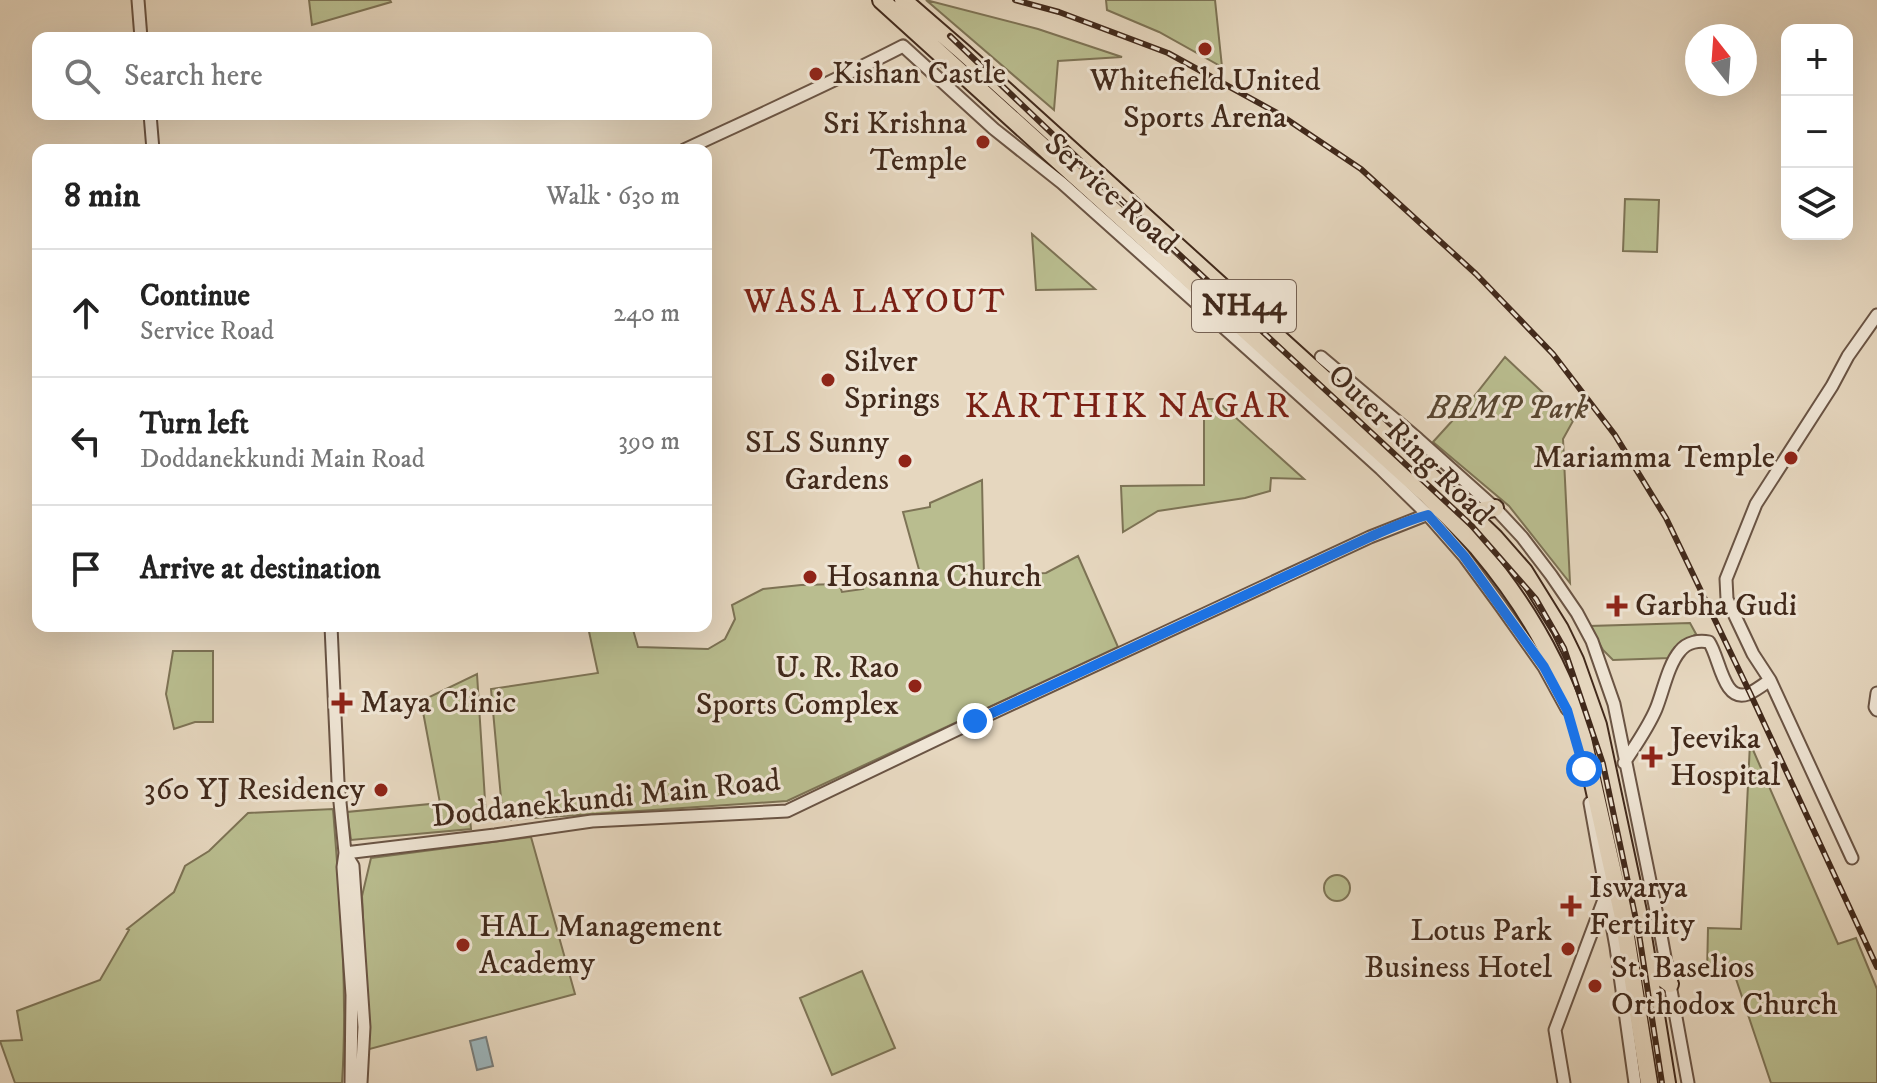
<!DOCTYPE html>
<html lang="en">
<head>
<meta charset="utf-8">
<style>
  :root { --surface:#fff; --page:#f2f2f2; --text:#222; --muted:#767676; --line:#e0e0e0 }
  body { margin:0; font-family:"IM FELL DW Pica",serif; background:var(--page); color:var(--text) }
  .controls { position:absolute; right:24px; top:24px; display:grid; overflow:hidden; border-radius:16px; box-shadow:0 8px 32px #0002 }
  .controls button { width:72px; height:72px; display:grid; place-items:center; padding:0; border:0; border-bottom:2px solid var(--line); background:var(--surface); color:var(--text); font:40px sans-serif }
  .compass { position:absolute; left:1685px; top:24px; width:72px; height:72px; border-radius:50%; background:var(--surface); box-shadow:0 8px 32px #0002; rotate:343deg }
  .stop { position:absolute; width:24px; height:24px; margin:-18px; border:6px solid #1a73e8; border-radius:50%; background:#fff }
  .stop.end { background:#1a73e8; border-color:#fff; box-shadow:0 2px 8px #0008 }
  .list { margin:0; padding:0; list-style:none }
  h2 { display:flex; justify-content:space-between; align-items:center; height:104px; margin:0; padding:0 32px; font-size:34px }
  h2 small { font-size:26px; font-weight:400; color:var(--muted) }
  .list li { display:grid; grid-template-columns:52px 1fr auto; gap:24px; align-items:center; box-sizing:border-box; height:128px; padding:0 32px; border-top:2px solid var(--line) }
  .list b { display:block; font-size:30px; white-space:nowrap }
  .list p { margin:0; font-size:26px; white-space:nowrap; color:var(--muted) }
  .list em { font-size:26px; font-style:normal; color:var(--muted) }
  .icon { flex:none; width:44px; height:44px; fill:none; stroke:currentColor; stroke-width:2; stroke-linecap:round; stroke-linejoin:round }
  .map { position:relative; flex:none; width:1877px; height:1083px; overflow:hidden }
  .search { position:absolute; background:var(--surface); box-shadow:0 8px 32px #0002; left:32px; top:32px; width:680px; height:88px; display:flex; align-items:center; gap:20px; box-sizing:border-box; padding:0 28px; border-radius:16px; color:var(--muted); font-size:30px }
  .panel { position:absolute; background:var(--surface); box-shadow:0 8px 32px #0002; left:32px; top:144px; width:680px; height:488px; border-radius:16px }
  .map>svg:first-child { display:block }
  .green { fill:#b9bd8f; stroke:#7d7355; stroke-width:2 }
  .water { fill:#9cb6bd; stroke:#787e7c; stroke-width:2 }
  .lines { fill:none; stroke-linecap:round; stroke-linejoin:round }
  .minor-casing { stroke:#6a5444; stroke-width:15 }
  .highway-casing { stroke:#41291b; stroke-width:20 }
  .minor { stroke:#efe5d5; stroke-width:11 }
  .highway { stroke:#e6d7bf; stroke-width:16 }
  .rail-casing { stroke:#41291b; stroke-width:6 }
  .rail { stroke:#efe5d5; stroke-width:3; stroke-dasharray:9; stroke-linecap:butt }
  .route { stroke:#1a73e8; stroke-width:10 }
  .poi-dot { fill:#8f2418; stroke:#efe5d5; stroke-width:3 }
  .labels { text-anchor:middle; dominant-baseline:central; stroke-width:6; stroke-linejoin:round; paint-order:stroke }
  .shield { fill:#efe5d5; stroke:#756153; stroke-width:2 }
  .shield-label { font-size:30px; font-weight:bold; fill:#41291b }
  .poi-label { font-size:32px; fill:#41291b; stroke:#efe5d5; text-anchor:start }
  .street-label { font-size:32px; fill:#41291b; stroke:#efe5d5 }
  .park-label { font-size:32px; font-style:italic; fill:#594732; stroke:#efe5d5 }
  .neighbourhood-label { font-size:34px; letter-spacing:2px; fill:#7a1f14; stroke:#efe5d5 }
  .quarter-label { font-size:36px; letter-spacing:2px; fill:#7a1f14; stroke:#efe5d5 }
</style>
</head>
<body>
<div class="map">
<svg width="1877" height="1083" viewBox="0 0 1877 1083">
  <rect width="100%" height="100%" fill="#e6d7bf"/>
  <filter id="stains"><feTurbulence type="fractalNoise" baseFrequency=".0025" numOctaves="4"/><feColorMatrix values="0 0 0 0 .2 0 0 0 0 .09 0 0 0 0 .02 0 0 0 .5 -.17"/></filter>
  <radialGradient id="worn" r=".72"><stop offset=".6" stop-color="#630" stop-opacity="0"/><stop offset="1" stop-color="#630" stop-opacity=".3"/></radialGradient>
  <!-- green -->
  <path class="green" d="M309 0H390L391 2 312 25Z
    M926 0 1038 29 1122 57 1058 61 1054 110Z
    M1106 0H1215L1222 67 1159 32 1107 10Z
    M1625 199 1659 200 1657 252 1623 251Z
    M1032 234 1095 289 1036 290Z
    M1505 357 1573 421 1563 439 1570 583 1509 506 1433 442 1472 399Z
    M1204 399H1215L1304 479 1271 478 1270 491 1245 498 1158 511 1123 532 1121 486 1204 485Z
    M982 480 984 576 1046 573 1078 556 1118 647 787 801 503 820 491 689 598 673 588 627 632 626 638 647 708 649 725 639 735 619 732 605 763 589 801 585 839 584 842 592 863 589 862 586 923 584 903 512 930 507V503Z
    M1690 623 1696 634 1675 647 1670 658 1613 660 1603 650 1590 626Z
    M173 651H213V722H195L174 729 166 694Z
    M477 674 486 816 470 818 471 829 351 840 347 812 440 803 421 701Z
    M1750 743 1838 944 1856 938 1877 989V1083H1771L1734 973 1707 974 1708 928 1741 929Z
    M333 809C340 900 348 991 342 1083H15L0 1041 22 1040 17 1011 100 980 129 930 127 929 174 892 185 866 209 851 248 813Z
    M531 837 575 994 366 1050 368 1026 362 896 371 858Z
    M1324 888a13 13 0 1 1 26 0a13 13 0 1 1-26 0Z
    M862 971 895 1048 832 1075 800 998Z"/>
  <!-- water -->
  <path class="water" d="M486 1037 493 1066 477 1070 470 1041Z"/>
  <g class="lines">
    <defs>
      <path id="minor" d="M138 0 141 38
        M150 114 153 150
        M684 150C757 116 831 83 903 46L994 129 1062 183 1287 384 1381 469 1428 515 1464 556 1500 605 1544 667 1567 709
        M1321 357 1418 439 1495 508 1522 537 1551 575 1577 613 1592 641 1614 704 1660 930 1688 1083
        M331 626 338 782 345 853 343 867 352 995 351 1083
        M1877 693 1875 707 1877 710
        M1624 763C1635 746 1648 728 1656 709 1663 692 1668 665 1680 651 1687 642 1699 640 1709 642 1720 658 1723 703 1748 694 1755 691 1763 685 1770 680
        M1590 803 1616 947 1635 1083
        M345 853 495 835 592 821 787 811 975 721 1370 537 1431 513
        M345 853 353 866 364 1027 361 1083
        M1852 858 1770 680 1753 654 1727 599 1726 579 1756 504 1832 386 1848 356 1877 315
        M1564 1083 1555 1030 1605 897"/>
      <path id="highway" d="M881 0 1426 494C1443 512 1461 529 1478 548 1523 601 1560 664 1581 730L1623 917 1649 1083
        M903 0 963 52 1417 463 1495 538 1524 571 1560 629 1575 660 1598 725 1642 930 1667 1083
        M1469 513 1495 508
        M1648 967 1670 984"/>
    </defs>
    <!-- minor casing -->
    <use href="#minor" class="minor-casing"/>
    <!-- highway casing -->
    <use href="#highway" class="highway-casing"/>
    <!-- minor -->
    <use href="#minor" class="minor"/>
    <!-- highway -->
    <use href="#highway" class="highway"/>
    <defs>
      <path id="rail" d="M1015 0 1059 12 1168 53 1279 114 1361 169 1476 274 1553 354 1615 435 1666 518 1750 693 1877 967
        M950 36 1154 231 1471 525 1536 599 1564 648 1603 764 1639 934 1662 1083"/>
    </defs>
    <!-- rail casing -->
    <use href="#rail" class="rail-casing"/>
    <!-- rail -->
    <use href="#rail" class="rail"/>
  </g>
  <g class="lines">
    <!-- route -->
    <path class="route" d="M975 721 1370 537C1388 529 1408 520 1428 515L1464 556 1544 667 1567 710 1584 769"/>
  </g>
  <!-- markers -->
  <g class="poi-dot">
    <circle cx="1205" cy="49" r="8"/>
    <circle cx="816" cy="74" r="8"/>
    <circle cx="983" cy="142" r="8"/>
    <circle cx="828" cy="380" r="8"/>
    <circle cx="1791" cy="458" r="8"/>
    <circle cx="905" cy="461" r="8"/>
    <circle cx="810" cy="577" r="8"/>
    <path d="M1613 594h8v8h8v8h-8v8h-8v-8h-8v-8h8z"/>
    <circle cx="915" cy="686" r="8"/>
    <path d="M338 691h8v8h8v8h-8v8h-8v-8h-8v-8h8z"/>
    <path d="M1648 745h8v8h8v8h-8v8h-8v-8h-8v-8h8z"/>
    <circle cx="381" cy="790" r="8"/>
    <path d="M1567 894h8v8h8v8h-8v8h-8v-8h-8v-8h8z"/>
    <circle cx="463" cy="945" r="8"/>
    <circle cx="1568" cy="949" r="8"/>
    <circle cx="1595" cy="986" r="8"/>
  </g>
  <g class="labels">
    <!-- shield labels -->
    <rect class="shield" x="1192" y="280" width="104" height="52" rx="6"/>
    <g class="shield-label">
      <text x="1244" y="306">NH44</text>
    </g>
    <!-- poi labels -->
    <g class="poi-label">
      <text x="832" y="74">Kishan Castle</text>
      <text x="1205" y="81" text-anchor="middle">Whitefield United<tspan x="1205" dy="37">Sports Arena</tspan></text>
      <text x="967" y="124" text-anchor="end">Sri Krishna<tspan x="967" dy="37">Temple</tspan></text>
      <text x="844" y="362">Silver<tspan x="844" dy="37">Springs</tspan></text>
      <text x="889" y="443" text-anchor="end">SLS Sunny<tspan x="889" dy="37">Gardens</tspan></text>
      <text x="1775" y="458" text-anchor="end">Mariamma Temple</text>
      <text x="826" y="577">Hosanna Church</text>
      <text x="1635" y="606">Garbha Gudi</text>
      <text x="899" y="668" text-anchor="end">U. R. Rao<tspan x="899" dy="37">Sports Complex</tspan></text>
      <text x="360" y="703">Maya Clinic</text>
      <text x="1670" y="739">Jeevika<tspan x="1670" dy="37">Hospital</tspan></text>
      <text x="365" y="790" text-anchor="end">360 YJ Residency</text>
      <text x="1589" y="888">Iswarya<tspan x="1589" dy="37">Fertility</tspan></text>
      <text x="479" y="927">HAL Management<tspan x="479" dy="37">Academy</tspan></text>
      <text x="1552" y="931" text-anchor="end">Lotus Park<tspan x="1552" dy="37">Business Hotel</tspan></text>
      <text x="1611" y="968">St. Baselios<tspan x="1611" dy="37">Orthodox Church</tspan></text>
    </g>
    <!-- street labels -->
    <g class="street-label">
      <text transform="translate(1111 194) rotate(41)">Service Road</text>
      <text transform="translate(1410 445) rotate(44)">Outer Ring Road</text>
      <text transform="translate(606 799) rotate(-6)">Doddanekkundi Main Road</text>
    </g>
    <!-- park labels -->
    <g class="park-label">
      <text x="1508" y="409">BBMP Park</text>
    </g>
    <!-- neighbourhood labels -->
    <g class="neighbourhood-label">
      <text x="875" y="302">WASA LAYOUT</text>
    </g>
    <!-- quarter labels -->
    <g class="quarter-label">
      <text x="1128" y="406">KARTHIK NAGAR</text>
    </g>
  </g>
  <rect width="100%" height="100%" filter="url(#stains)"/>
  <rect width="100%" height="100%" fill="url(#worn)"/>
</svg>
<div class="controls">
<button>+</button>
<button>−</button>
<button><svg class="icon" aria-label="layers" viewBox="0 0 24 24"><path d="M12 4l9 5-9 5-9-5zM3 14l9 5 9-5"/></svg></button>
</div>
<svg class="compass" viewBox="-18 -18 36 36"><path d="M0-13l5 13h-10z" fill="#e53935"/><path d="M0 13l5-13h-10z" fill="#767676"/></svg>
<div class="stop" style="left:1584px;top:769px"></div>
<div class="stop end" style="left:975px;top:721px"></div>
<div class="search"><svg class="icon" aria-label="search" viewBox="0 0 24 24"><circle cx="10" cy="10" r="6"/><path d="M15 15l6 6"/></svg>Search here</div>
<section class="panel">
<h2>8 min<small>Walk · 630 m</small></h2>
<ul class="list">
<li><svg class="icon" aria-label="ahead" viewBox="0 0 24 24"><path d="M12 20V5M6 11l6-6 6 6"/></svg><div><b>Continue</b><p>Service Road</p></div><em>240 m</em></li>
<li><svg class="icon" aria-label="left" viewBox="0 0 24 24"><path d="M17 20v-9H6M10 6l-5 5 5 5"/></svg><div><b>Turn left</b><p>Doddanekkundi Main Road</p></div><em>390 m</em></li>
<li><svg class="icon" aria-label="arrive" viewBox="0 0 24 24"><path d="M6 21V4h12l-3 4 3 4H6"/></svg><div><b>Arrive at destination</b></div></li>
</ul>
</section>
</div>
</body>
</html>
